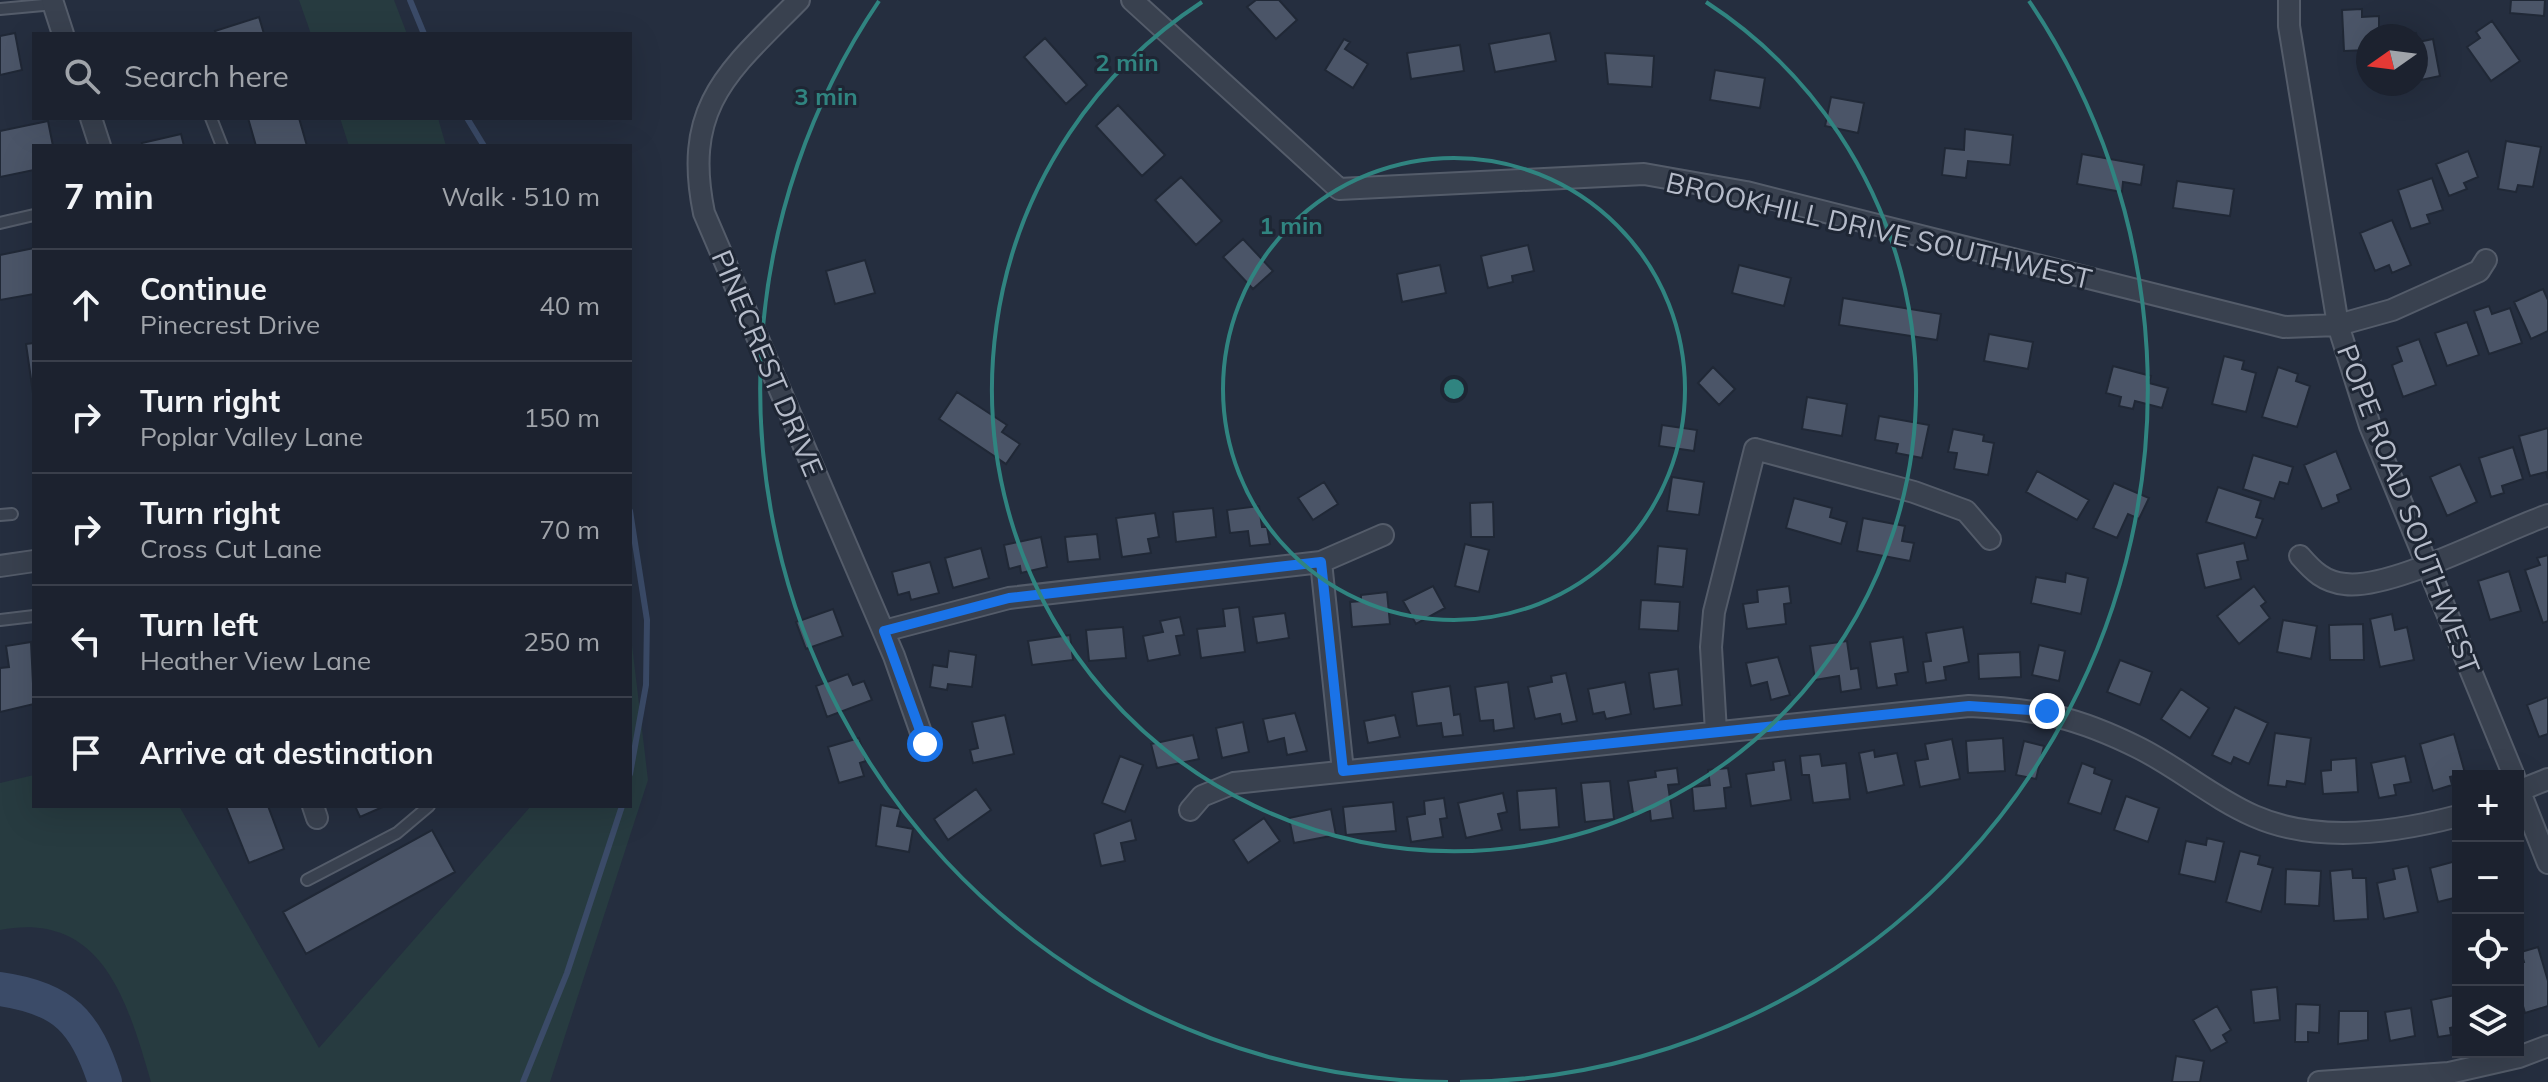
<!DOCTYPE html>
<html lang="en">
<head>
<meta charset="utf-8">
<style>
  :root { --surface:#1c222f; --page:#252a37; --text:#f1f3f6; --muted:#a0a4aa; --line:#3a3f4b }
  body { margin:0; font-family:Mulish,sans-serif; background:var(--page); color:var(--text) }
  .controls { position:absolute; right:24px; bottom:24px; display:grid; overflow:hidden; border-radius:0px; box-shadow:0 8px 32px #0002 }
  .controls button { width:72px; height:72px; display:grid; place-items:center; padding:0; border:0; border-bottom:2px solid var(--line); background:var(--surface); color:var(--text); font:40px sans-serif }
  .compass { position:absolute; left:2356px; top:24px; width:72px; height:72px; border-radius:50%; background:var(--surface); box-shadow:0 8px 32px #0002; rotate:256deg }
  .stop { position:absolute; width:24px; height:24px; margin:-18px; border:6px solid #1a73e8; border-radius:50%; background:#fff }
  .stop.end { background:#1a73e8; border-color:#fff; box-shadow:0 2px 8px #0008 }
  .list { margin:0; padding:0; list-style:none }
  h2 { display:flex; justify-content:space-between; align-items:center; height:104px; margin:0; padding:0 32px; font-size:34px }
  h2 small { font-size:26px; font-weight:400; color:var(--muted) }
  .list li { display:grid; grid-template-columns:52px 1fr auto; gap:24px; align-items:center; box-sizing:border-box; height:112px; padding:0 32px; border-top:2px solid var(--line) }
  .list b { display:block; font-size:30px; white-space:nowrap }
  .list p { margin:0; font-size:26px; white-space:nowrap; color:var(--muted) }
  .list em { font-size:26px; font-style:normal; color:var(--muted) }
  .icon { flex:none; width:44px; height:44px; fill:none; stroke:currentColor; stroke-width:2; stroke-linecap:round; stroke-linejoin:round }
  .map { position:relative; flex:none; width:2548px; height:1082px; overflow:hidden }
  .search { position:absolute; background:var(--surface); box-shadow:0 8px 32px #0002; left:32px; top:32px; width:600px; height:88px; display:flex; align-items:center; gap:20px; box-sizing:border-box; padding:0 28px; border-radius:0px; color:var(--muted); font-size:30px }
  .panel { position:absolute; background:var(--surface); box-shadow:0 8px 32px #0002; left:32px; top:144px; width:600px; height:664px; border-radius:0px }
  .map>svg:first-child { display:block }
  .green { fill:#273b40 }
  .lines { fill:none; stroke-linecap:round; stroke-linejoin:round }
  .stream { stroke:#3b4b68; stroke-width:6 }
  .river { stroke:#3b4b68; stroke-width:34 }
  .building { fill:#4b5568; stroke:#202836; stroke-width:2 }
  .lane-casing { stroke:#545c6a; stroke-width:14 }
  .street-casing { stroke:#545c6a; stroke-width:24 }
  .lane { stroke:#39414f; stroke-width:10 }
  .street { stroke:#39414f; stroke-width:20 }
  .route { stroke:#1a73e8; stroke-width:10 }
  .ring { fill:none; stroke:#308480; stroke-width:4 }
  .labels { text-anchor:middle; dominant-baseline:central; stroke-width:6; stroke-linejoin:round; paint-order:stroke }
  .street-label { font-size:28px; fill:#b6bcca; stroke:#1e2634 }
  .centre { fill:#308480; stroke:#1e2634; stroke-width:4 }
  .ring-label { font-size:24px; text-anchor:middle; font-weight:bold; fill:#308480; stroke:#1e2634; stroke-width:6; stroke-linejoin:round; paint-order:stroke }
</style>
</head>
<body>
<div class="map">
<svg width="2548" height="1082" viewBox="0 0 2548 1082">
  <rect width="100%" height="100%" fill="#252e3f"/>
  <!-- green -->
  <path class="green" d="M299 0H394L407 34H311Z
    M340 118H438L446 146H349Z
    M630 628 648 780 550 1082H151C128 1003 103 910 0 930V783L34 775V806H179L319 1048 531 806H630Z"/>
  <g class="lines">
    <!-- stream -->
    <path class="stream" d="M410 0 424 34
      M467 118 484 146
      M630 511 647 620 646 685 630 774
      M523 1082 567 973 622 806"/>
    <!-- river -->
    <path class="river" d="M0 989C64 998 86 1022 105 1082"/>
  </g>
  <!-- building -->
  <path class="building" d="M1256 0H1279L1297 20 1276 39 1247 7Z
    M2511 0H2545L2544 16 2510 13Z
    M2362 9V17L2379 16V36H2368V50L2344 51 2342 10Z
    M259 17 264 34H216L215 31Z
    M2492 21 2520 61 2491 81 2467 47 2480 38 2476 32Z
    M15 33 22 70 0 75V36Z
    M1550 33 1556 61 1495 72 1489 44Z
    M2416 33 2418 42 2433 39 2440 76 2416 81V36H2404Z
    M1045 38 1087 85 1066 104 1024 57Z
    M1344 39 1350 42 1345 49 1368 64 1353 88 1325 70Z
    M1460 45 1464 71 1411 79 1407 53Z
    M1605 53 1654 56 1652 87 1608 84Z
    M1715 70 1765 78 1760 108 1710 100Z
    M1831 97 1864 103 1858 133 1825 126Z
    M1118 105 1165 155 1142 176 1096 126Z
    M248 118H299L307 146H256Z
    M48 121 53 146H34V170L0 177V131Z
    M1965 129 2013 135 2010 165 1968 161 1966 178 1942 175 1945 148 1964 150Z
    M181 134 184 146H143L142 143Z
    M2506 141 2541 147 2533 187 2518 185 2516 192 2498 189Z
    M2468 151 2478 177 2464 183 2467 189 2449 196 2436 164Z
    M2082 154 2144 165 2141 185 2123 182 2122 192 2077 184Z
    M1181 177 1222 221 1196 245 1155 200Z
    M2432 178 2443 210 2427 215 2430 223 2411 229 2398 190Z
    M2177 181 2234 189 2230 216 2173 208Z
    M2392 220 2411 265 2392 273 2389 265 2375 271 2360 233Z
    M1243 239 1273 271 1253 289 1223 257Z
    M1528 245 1534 271 1512 276 1513 282 1488 288 1481 256Z
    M34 248V294L0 300V255Z
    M865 260 875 293 835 304 826 271Z
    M1440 265 1446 293 1402 302 1397 274Z
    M1739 265 1791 278 1784 306 1732 293Z
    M2543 289 2548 300V331L2531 339 2514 302Z
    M1843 298 1941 314 1937 340 1839 325Z
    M2489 306 2492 314 2510 308 2522 343 2489 354 2474 311Z
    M2467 322 2479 355 2447 366 2435 333Z
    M1989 334 2033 342 2028 369 1984 361Z
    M2419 339 2436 385 2403 397 2392 365 2402 361 2397 347Z
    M34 343V393H33L26 344Z
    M2224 356 2244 361 2242 369 2256 373 2246 412 2212 404Z
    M2113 366 2151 376 2149 383 2168 388 2162 408 2135 401 2133 409 2119 406 2121 397 2106 393Z
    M1713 367 1735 389 1719 405 1698 383Z
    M2278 367 2298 374 2296 381 2310 386 2297 427 2262 417Z
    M957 392 1007 425 1002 432 1020 444 1006 464 939 419Z
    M1807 397 1847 404 1842 436 1802 429Z
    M1879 416 1929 425 1922 458 1896 453 1898 444 1875 440Z
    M1662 425 1697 430 1694 451 1659 446Z
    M2548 428V479L2546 472 2530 476 2519 436Z
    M1953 429 1984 435 1983 441 1994 443 1988 475 1954 469 1957 453 1948 452Z
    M2513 447 2523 479 2502 486 2504 493 2491 497 2479 458Z
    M2336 451 2351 489 2337 495 2339 502 2322 509 2304 465Z
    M2253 455 2293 467 2288 484 2280 482 2274 499 2243 489Z
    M2460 464 2477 502 2447 516 2430 477Z
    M2037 471 2089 500 2077 520 2026 492Z
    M1672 477 1704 482 1699 515 1667 511Z
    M1324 482 1338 504 1313 520 1298 498Z
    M2114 483 2149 498 2139 519 2128 514 2117 538 2093 528Z
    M2218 487 2261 501 2256 517 2263 519 2256 538 2206 522Z
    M1794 498 1832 508 1830 517 1847 522 1841 544 1786 528Z
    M1493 502 1494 537H1471L1470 503Z
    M1259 506 1262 527H1267L1270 544 1250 546 1248 531 1230 533 1227 510Z
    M1213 508 1216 537 1176 542 1173 512Z
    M1155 513 1159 537 1148 539 1151 553 1122 557 1116 518Z
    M1863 518 1905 526 1902 541 1914 543 1910 561 1857 551Z
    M1097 534 1100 559 1068 562 1065 537Z
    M1041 537 1047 567 1021 573 1020 566 1009 569 1004 545Z
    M2244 543 2248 560 2237 562 2241 579 2205 588 2197 554Z
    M1465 544 1489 550 1479 592 1455 586Z
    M1658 546 1687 549 1683 587 1655 584Z
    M981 548 989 578 953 588 945 558Z
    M2548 555V621L2543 623 2525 570 2540 565 2537 558Z
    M930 562 939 593 911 600 909 592 898 595 892 572Z
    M2509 571 2521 611 2490 620 2478 581Z
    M2066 573 2088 578 2081 614 2031 603 2036 577 2065 582Z
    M1433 586 1445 608 1416 624 1403 601Z
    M1789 586 1791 603 1784 604 1786 624 1747 629 1743 604 1758 602 1757 590Z
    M2254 586 2266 602 2261 606 2270 618 2239 644 2217 616Z
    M1387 592 1390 624 1352 627 1350 602 1361 601V595Z
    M1641 600 1680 602 1678 631 1639 629Z
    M1239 607 1245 652 1201 658 1197 629 1225 626 1223 609Z
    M833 609 843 636 806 649 796 622Z
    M1285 613 1289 638 1257 643 1253 617Z
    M2392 614 2395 630 2407 627 2414 660 2380 667 2370 619Z
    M1180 617 1184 635 1176 636 1180 655 1148 661 1143 636 1163 632 1160 621Z
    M2283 620 2317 626 2311 659 2277 652Z
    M2363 624 2364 660H2330L2329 625Z
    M1123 627 1126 658 1089 661 1086 630Z
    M1963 627 1969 662 1944 667 1946 680 1926 683 1923 662 1931 661 1926 633Z
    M1070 635 1073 660 1032 665 1028 641Z
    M1903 637 1908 672 1895 674 1897 685 1877 688 1870 642Z
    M1847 641 1851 669 1858 668 1861 689 1841 692 1839 676 1815 680 1810 646Z
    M31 642 34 704 0 712V668L9 667 6 646Z
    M2039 645 2065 651 2059 681 2032 675Z
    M949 651 976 655 972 687 948 684 947 690 930 687 933 665 947 667Z
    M2020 652 2021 677 1979 679 1978 654Z
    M1778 657 1790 695 1771 700 1767 682 1751 686 1746 663Z
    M2120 660 2152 672 2140 705 2107 692Z
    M1678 669 1682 705 1654 709 1649 673Z
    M1566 673 1577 721 1562 724 1560 714 1535 719 1528 687 1552 682 1551 676Z
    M848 674 853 685 864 681 872 700 827 717 816 686Z
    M1508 682 1514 728 1494 731 1493 720 1480 721 1475 687Z
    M1625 682 1631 714 1606 719 1604 712 1593 714 1588 689Z
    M1450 686 1454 715 1460 714 1463 735 1443 737 1441 723 1417 726 1412 692Z
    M2181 689 2209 708 2190 738 2161 719Z
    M2548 697V734L2539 737 2527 705Z
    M2235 707 2268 723 2249 764 2234 757 2231 764 2212 755Z
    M1295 713 1307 751 1287 755 1284 738 1268 742 1263 719Z
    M1005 715 1014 754 973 763 970 750 978 748 972 722Z
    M1395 715 1400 737 1368 743 1364 721Z
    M1243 722 1249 752 1222 758 1216 728Z
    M2275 733 2311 738 2305 784 2287 781 2286 787 2268 785Z
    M2454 734 2465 773 2450 777 2452 785 2433 791 2420 744Z
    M1193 735 1199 759 1157 768 1151 744Z
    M859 738 866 761 860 763 864 776 839 783 828 747Z
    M2003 738 2005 771 1968 773 1966 741Z
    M1952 739 1960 779 1920 787 1915 761 1928 759 1925 744Z
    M2024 741 2044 746 2036 779 2016 775Z
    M1874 750 1875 757 1897 753 1904 785 1867 793 1859 753Z
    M1820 754 1822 766 1846 763 1850 799 1813 803 1809 775H1802L1800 756Z
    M1120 756 1143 765 1125 812 1102 803Z
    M2405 756 2411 782 2394 785 2396 795 2379 798 2371 763Z
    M2356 758 2358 792 2323 794 2321 771 2331 770V760Z
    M1785 760 1791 800 1751 806 1746 774 1774 770 1773 762Z
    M2082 763 2095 768 2094 773 2112 780 2101 814 2068 803Z
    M1677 768 1679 784 1668 785 1673 818 1651 821 1650 811 1633 813 1628 781 1656 777 1655 771Z
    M1728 768 1731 787 1724 788 1726 808 1694 811 1692 787 1710 785 1708 770Z
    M1610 781 1614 819 1585 822 1581 783Z
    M1556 788 1559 827 1520 830 1517 791Z
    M976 789 991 810 948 840 934 819Z
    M1503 793 1507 812 1498 814 1502 830 1466 838 1458 803Z
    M2126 796 2159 808 2148 842 2114 830Z
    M1444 798 1447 818 1440 819 1443 837 1411 842 1407 817 1425 814 1424 801Z
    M1393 802 1396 831 1346 835 1343 807Z
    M881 805 901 809 897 826 913 829 909 852 876 846Z
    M226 806H268L284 849 249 863Z
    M355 806H385L360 817Z
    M1331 809 1336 835 1294 843 1289 818Z
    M1264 818 1280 841 1248 863 1233 840Z
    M1131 820 1136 840 1121 843 1125 861 1101 866 1094 834Z
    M432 830 455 872 306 954 283 912Z
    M2207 838 2224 842 2215 882 2179 874 2186 841 2206 845Z
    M2240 851 2260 856 2258 864 2273 868 2261 912 2226 902Z
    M2456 861 2458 897 2438 902 2430 868Z
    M2408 866 2418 912 2384 919 2377 883 2395 879 2393 869Z
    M2286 869 2321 871 2319 906 2285 904Z
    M2352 869 2353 878H2366L2368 919 2334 921 2330 871Z
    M2538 947 2548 981V1006L2525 1013 2518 989V964L2524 962 2521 952Z
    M2277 987 2280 1020 2254 1023 2251 990Z
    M2455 995 2458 1026 2450 1028 2451 1035 2438 1037 2431 1000Z
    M2296 1004 2320 1005 2319 1033 2308 1032V1042H2295Z
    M2217 1006 2231 1030 2223 1035 2227 1042 2211 1051 2193 1020Z
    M2411 1008 2415 1036 2390 1041 2385 1012Z
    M2339 1011H2368V1040L2338 1044Z
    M2176 1056 2204 1061 2200 1082H2172Z"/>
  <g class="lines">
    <defs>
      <path id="lane" d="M0 9 54 4
        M211 118 222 146
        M0 223 34 215
        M0 515 12 514
        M0 620 34 616
        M307 880 397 833 429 806"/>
      <path id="street" d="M52 0 63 34
        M799 0C729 71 682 105 704 213L894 656 925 744
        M1132 0 1339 189 1644 174 1746 192 2284 327 2338 325 2392 310 2479 271 2486 260
        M2289 0V26L2338 325 2370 426 2514 776
        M91 118 100 146
        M2300 556C2313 571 2324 582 2345 584 2391 590 2499 532 2548 515
        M1321 562 1343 771
        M0 566 34 561
        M884 631 1009 598 1321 562 1383 535
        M1716 732 1711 647 1714 612 1755 449 1914 492 1966 511 1990 539
        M2518 787 2548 863
        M2518 791 2548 779
        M313 806 317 818
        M1190 810 1202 796 1234 783 1969 706C2038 709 2077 717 2139 748 2179 768 2213 798 2254 816 2317 844 2394 833 2458 816
        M2319 1082 2449 1073 2519 1057 2548 1046"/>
    </defs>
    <!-- lane casing -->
    <use href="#lane" class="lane-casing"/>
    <!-- street casing -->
    <use href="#street" class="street-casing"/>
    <!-- lane -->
    <use href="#lane" class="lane"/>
    <!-- street -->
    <use href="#street" class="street"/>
  </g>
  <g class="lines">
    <!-- route -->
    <path class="route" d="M925 744 884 631 1009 598 1321 562 1343 771 1969 706 2047 711"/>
  </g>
  <!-- distance rings -->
  <g class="ring">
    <circle cx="1454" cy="389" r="231"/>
    <path d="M1706 2A462 462 0 1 1 1202 2"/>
    <path d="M1448 1082A693 693 0 0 1 879 1M2029 1A693 693 0 0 1 1460 1082"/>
  </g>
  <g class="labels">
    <!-- street labels -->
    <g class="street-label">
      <text transform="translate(1879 230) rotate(13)">BROOKHILL DRIVE SOUTHWEST</text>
      <text transform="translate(768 363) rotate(67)">PINECREST DRIVE</text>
      <text transform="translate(2409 509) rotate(69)">POPE ROAD SOUTHWEST</text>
    </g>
  </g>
  <circle cx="1454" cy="389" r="12" class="centre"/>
  <g class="ring-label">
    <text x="1127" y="71">2 min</text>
    <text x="826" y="105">3 min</text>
    <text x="1291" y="234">1 min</text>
  </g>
</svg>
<div class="controls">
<button>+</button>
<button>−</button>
<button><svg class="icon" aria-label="locate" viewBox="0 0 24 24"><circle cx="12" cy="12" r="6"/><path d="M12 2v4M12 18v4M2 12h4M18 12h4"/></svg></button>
<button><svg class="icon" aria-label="layers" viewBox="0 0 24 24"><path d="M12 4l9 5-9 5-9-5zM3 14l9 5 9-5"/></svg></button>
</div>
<svg class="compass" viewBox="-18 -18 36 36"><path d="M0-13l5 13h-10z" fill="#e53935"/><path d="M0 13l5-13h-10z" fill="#a0a4aa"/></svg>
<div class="stop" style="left:925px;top:744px"></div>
<div class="stop end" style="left:2047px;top:711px"></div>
<div class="search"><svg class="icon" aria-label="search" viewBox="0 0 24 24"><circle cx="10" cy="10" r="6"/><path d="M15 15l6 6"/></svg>Search here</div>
<section class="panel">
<h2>7 min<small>Walk · 510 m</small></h2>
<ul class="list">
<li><svg class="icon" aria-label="ahead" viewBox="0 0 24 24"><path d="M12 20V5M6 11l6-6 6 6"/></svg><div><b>Continue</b><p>Pinecrest Drive</p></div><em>40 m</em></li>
<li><svg class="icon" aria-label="right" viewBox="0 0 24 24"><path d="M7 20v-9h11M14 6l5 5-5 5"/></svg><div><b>Turn right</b><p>Poplar Valley Lane</p></div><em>150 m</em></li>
<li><svg class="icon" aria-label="right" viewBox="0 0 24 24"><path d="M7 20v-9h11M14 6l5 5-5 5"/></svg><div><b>Turn right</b><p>Cross Cut Lane</p></div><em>70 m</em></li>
<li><svg class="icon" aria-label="left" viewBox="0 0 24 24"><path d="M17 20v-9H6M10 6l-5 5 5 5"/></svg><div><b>Turn left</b><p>Heather View Lane</p></div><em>250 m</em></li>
<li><svg class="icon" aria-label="arrive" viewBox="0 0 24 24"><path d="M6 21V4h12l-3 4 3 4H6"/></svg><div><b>Arrive at destination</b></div></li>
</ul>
</section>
</div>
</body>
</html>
